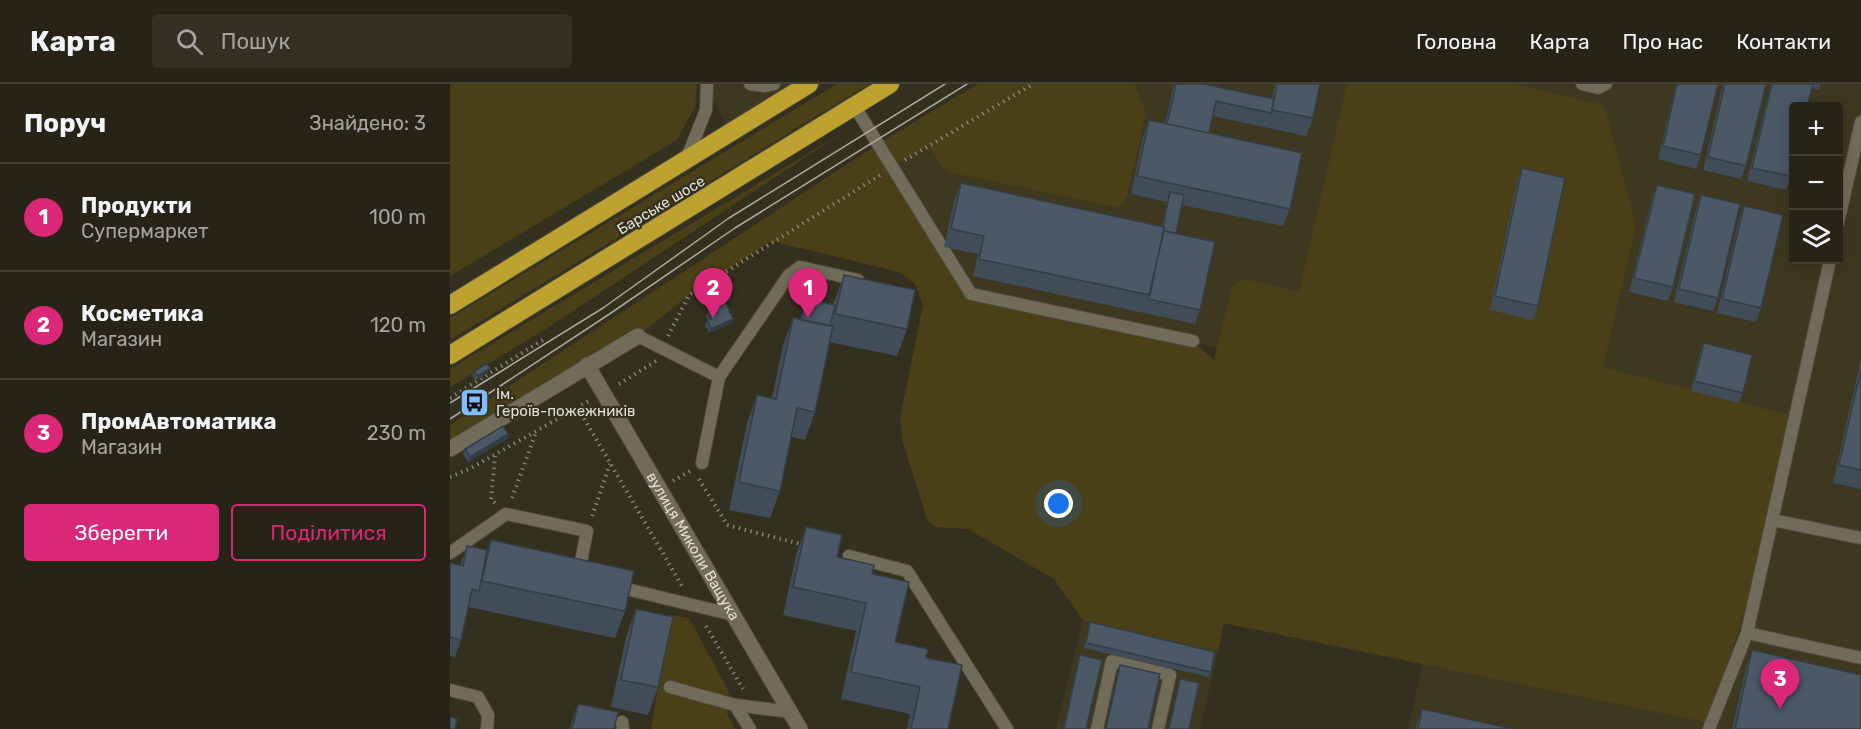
<!DOCTYPE html>
<html lang="uk">
<head>
<meta charset="utf-8">
<style>
  :root { --surface:#272417; --page:#333024; --text:#f1f3f6; --muted:#a4a4a1; --line:#434136; --accent:#db2777 }
  body { margin:0; font-family:Rubik,sans-serif; background:var(--page); color:var(--text) }
  .controls { position:absolute; right:18px; top:18px; display:grid; overflow:hidden; border-radius:6px; box-shadow:0 3px 15px #0003 }
  .controls button { width:54px; height:54px; display:grid; place-items:center; padding:0; border:0; border-bottom:2px solid var(--line); background:var(--surface); color:var(--text); font:30px sans-serif }
  .you { position:absolute; left:609px; top:420px; width:21px; height:21px; margin:-15px; border:4px solid #fff; border-radius:50%; background:#1a73e8; box-shadow:0 0 0 9px #1a73e833 }
  .badge { display:grid; place-items:center; width:39px; height:39px; border-radius:50%; background:var(--accent); color:#fff; font-size:20px; font-weight:700 }
  .pin { position:absolute; translate:-50% -50px; filter:drop-shadow(0 2px 3px #0008) }
  .pin::after { content:''; position:absolute; top:32px; width:21px; height:18px; background:inherit; clip-path:polygon(0 0,100% 0,50% 100%) }
  .list { margin:0; padding:0; list-style:none }
  h2 { display:flex; justify-content:space-between; align-items:center; height:78px; margin:0; padding:0 24px; font-size:26px }
  h2 small { font-size:20px; font-weight:400; color:var(--muted) }
  .list li { display:grid; grid-template-columns:39px 1fr auto; gap:18px; align-items:center; box-sizing:border-box; height:108px; padding:0 24px; border-top:2px solid var(--line) }
  .list b { display:block; font-size:22px; white-space:nowrap }
  .list p { margin:0; font-size:20px; white-space:nowrap; color:var(--muted) }
  .list em { font-size:20px; font-style:normal; color:var(--muted) }
  .actions { display:flex; gap:12px; padding:18px 24px }
  .actions a { flex:1; padding:14px 0; border:2px solid var(--accent); border-radius:6px; text-align:center; font-size:21px; color:var(--accent) }
  .actions .main { background:var(--accent); color:#fff }
  .icon { flex:none; width:33px; height:33px; fill:none; stroke:currentColor; stroke-width:2; stroke-linecap:round; stroke-linejoin:round }
  .map { position:relative; flex:none; width:1411px; height:645px; overflow:hidden }
  header { display:flex; align-items:center; gap:36px; box-sizing:border-box; height:84px; padding:0 30px; background:var(--surface); border-bottom:2px solid var(--line) }
  header strong { font-size:28px }
  nav { display:flex; gap:33px; margin-inline-start:auto; font-size:21px }
  .search { width:420px; height:54px; background:var(--page); display:flex; align-items:center; gap:15px; box-sizing:border-box; padding:0 21px; border-radius:6px; color:var(--muted); font-size:22px }
  main { display:flex }
  aside { flex:1; background:var(--surface) }
  .map>svg:first-child { display:block }
  .built { fill:#3e3820; fill-rule:evenodd }
  .green { fill:#4a4017 }
  .lines { fill:none; stroke-linecap:round; stroke-linejoin:round }
  .lane-casing { stroke:#4f4b3d; stroke-width:14 }
  .street-casing { stroke:#4f4b3d; stroke-width:17 }
  .highway-casing { stroke:#4f4b3d; stroke-width:20 }
  .path { stroke:#848173; stroke-width:4; stroke-dasharray:1.5 4.5; stroke-linecap:butt }
  .lane { stroke:#716c5a; stroke-width:12 }
  .street { stroke:#716c5a; stroke-width:15 }
  .highway { stroke:#bda230; stroke-width:18 }
  .tram { stroke:#ada99d; stroke-width:1.5 }
  .wall { fill:#404c58 }
  .shaded-wall { fill:#343e47 }
  .building { fill:#4b5866; stroke:#343e47; stroke-width:1.5 }
  .labels { text-anchor:middle; dominant-baseline:central; stroke-width:4.5; stroke-linejoin:round; paint-order:stroke }
  .street-label { font-size:15px; fill:#e1ded4; stroke:#34301f }
  .poi-label { font-size:15px; fill:#e1ded4; stroke:#34301f; text-anchor:start }
</style>
</head>
<body>
<header>
<strong>Карта</strong>
<div class="search"><svg class="icon" aria-label="search" viewBox="0 0 24 24"><circle cx="10" cy="10" r="6"/><path d="M15 15l6 6"/></svg>Пошук</div>
<nav><a>Головна</a><a>Карта</a><a>Про нас</a><a>Контакти</a></nav>
</header>
<main>
<aside>
<h2>Поруч<small>Знайдено: 3</small></h2>
<ul class="list">
<li><span class="badge">1</span><div><b>Продукти</b><p>Супермаркет</p></div><em>100 m</em></li>
<li><span class="badge">2</span><div><b>Косметика</b><p>Магазин</p></div><em>120 m</em></li>
<li><span class="badge">3</span><div><b>ПромАвтоматика</b><p>Магазин</p></div><em>230 m</em></li>
</ul>
<div class="actions"><a class="main">Зберегти</a><a>Поділитися</a></div>
</aside>
<div class="map">
<svg width="1411" height="645" viewBox="0 0 1411 645">
  <rect width="100%" height="100%" fill="#34301f"/>
  <!-- built -->
  <path class="built" d="M255 0H359L281 50Z
    M583 0H1411V645H958L972 580 774 539 833 278 521 210 442 83ZM1344 22H1388V176H1344Z
    M633 536 768 568 750 645H606Z"/>
  <!-- green -->
  <path class="green" d="M0 0H247L245 23 227 56 0 192Z
    M387 0H419L0 256V234Z
    M528 0H684L696 28 677 111 673 119 666 123 499 88 493 84 479 61 443 83 521 210 743 257 764 276 782 203 795 195 849 208 897 0H1063L1154 21 1186 141 1153 283 1346 333 1322 436 1260 639 774 539 768 568 633 536 604 495 518 445 485 443 477 435 453 359 450 334 473 221 465 200 449 188 321 157 239 211 188 252 0 365V341L428 60Z
    M397 46 94 246 0 303V285Z
    M220 531 239 534 279 608 277 629 285 645H201Z"/>
  <g class="lines">
    <defs>
      <path id="lane" d="M300 0 314 2 324 0
        M1132 0 1148 4 1156 0
        M405 23 521 210 743 257
        M236 76 256 26 257 0
        M1388 139 1411 38
        M188 252 269 293
        M252 379 269 293 339 191 350 183 408 196
        M1322 436 1411 454
        M0 469 56 430 137 447 130 483 133 488
        M399 472 457 487 557 645
        M164 502 284 531
        M1297 549 1411 574
        M220 603 285 621 341 628
        M0 606 28 613 38 631 37 645
        M285 621 300 645
        M172 638 173 645
        M647 645 662 577 720 591 708 645
        M1259 645 1297 549 1380 176"/>
      <g id="street">
        <path id="s1" d="M137 281 350 645"/>
        <path d="M0 365 188 252"/>
      </g>
      <path id="highway" d="M0 221 359 0
        M0 271 440 0"/>
    </defs>
    <!-- lane casing -->
    <use href="#lane" class="lane-casing"/>
    <!-- street casing -->
    <use href="#street" class="street-casing"/>
    <!-- highway casing -->
    <use href="#highway" class="highway-casing"/>
    <!-- path -->
    <path class="path" d="M455 76 583 0
      M218 252 239 211 430 91
      M169 300 206 277
      M0 314 96 254
      M128 324 232 502
      M0 393 23 383 139 317
      M249 395 277 441 354 461
      M223 397 240 387
      M62 414 86 348
      M45 419 41 416 45 372
      M142 432 160 380
      M256 542 293 605"/>
    <!-- lane -->
    <use href="#lane" class="lane"/>
    <!-- street -->
    <use href="#street" class="street"/>
    <!-- highway -->
    <use href="#highway" class="highway"/>
    <!-- tram -->
    <path class="tram" d="M0 319 153 224 279 134 495 0
      M0 335 158 231 285 144 517 0"/>
  </g>
  <!-- wall -->
  <path class="wall" d="M724 0H754L822 14 825 0H870L863 34 856 52 763 32 759 49 840 125 833 142 732 121 726 149 750 226 745 240 523 192 528 170 494 163 504 117 511 99 712 142 717 118 681 110 693 53 699 36 715 39Z
    M1226 0H1268L1251 71 1246 85 1208 75Z
    M1273 0H1316L1296 82 1291 95 1253 86Z
    M1321 0H1371L1369 6 1362 4 1341 92 1336 106 1297 97Z
    M1072 84 1088 222 1083 236 1040 226 1067 98Z
    M1207 101 1223 203 1218 217 1179 208 1202 115Z
    M1251 111 1268 214 1263 227 1224 218 1246 125Z
    M1294 122 1311 224 1306 238 1267 229 1289 135Z
    M394 191 457 245 447 272 379 258 365 328 355 356 341 353 330 407 320 434 279 426 297 339 307 311 322 314 333 261 343 234 350 235 356 215 383 220Z
    M258 227 283 235 281 240 259 249 255 241 258 236 256 232Z
    M1254 259 1293 309 1289 319 1241 307 1250 268Z
    M1411 275V405L1383 399Z
    M24 287 38 289 26 297 22 292Z
    M58 350 57 355 18 378 13 370 15 365Z
    M356 443 387 473 422 490 445 558 476 574 498 645H457L460 630 391 615 406 547 333 531 346 471Z
    M41 456 175 527 165 554 18 523 11 556 5 573 0 572V479L10 482 17 462 37 466Z
    M186 525 208 603 198 631 161 623 176 553Z
    M640 538 761 588 759 593 634 564Z
    M1302 566 1411 645H1282L1296 584Z
    M630 571 636 645H613L629 575Z
    M670 581 698 645H655Z
    M128 620 164 645H120L123 633Z
    M972 625 1063 645H965Z"/>
  <!-- shaded-wall -->
  <path class="shaded-wall" d="M283 235 281 240 259 249 261 245Z
    M40 284 38 289 26 297 28 292Z
    M58 350 57 355 18 378 20 373Z"/>
  <!-- building -->
  <path class="building" d="M726 0H754L824 15 821 29 766 17 759 49 717 40Z
    M827 0H870L863 34 822 26Z
    M1227 0H1268L1251 71 1213 62Z
    M1275 0H1316L1296 82 1258 73Z
    M1322 0H1363L1357 22H1344V81L1341 92 1302 84Z
    M699 36 852 69 840 125 687 92Z
    M1072 84 1115 94 1088 222 1045 212Z
    M511 99 714 143 700 211 529 175 534 152 501 145Z
    M1207 101 1245 110 1223 203 1184 194Z
    M720 108 734 111 726 149 714 147V143H713Z
    M1251 111 1290 120 1268 214 1229 205Z
    M1294 122 1333 131 1311 224 1272 215Z
    M714 147 765 158 750 226 698 215Z
    M394 191 465 206 457 245 385 230Z
    M356 215 385 221 380 242 351 236Z
    M275 217 283 235 261 245 257 236 261 235 258 227Z
    M343 234 383 242 365 328 347 324 330 407 289 398 307 311 326 315Z
    M1254 259 1302 271 1293 309 1244 297Z
    M37 279 40 284 28 292 24 287Z
    M1411 285V386L1389 381Z
    M53 342 58 350 20 373 15 365Z
    M356 443 392 451 387 473 424 481 422 490 459 498 445 558 478 565 476 574 512 581 498 645H461L470 603 401 588 416 519 343 503Z
    M41 456 184 487 175 527 32 497Z
    M17 462 37 466 29 507 22 505 11 556 0 553V479L13 482Z
    M186 525 223 533 208 603 171 596Z
    M640 538 765 568 761 588 636 559Z
    M1302 566 1411 591V645H1285Z
    M630 571 652 576 636 645H614Z
    M670 581 710 590 698 645H656Z
    M730 595 749 599 739 645H719Z
    M128 620 168 628 164 645H122Z
    M972 625 1063 645H968Z
    M0 633 7 635 5 645H0Z"/>
  <!-- icons -->
  <defs>
    <symbol id="bus-square" viewBox="-11 -11 22 22"><rect x="-9" y="-9" width="18" height="18" rx="4" fill="#83bcfb" stroke="#34301f"/><path d="M-5-6H5V4H4V6H2V4H-2V6H-4V4H-5ZM-3.5-4V0h7V-4ZM-3.5 1.2v1.5H-2V1.2ZM2 1.2v1.5H3.5V1.2Z" fill="#111"/></symbol>
  </defs>
  <g fill-rule="evenodd">
    <use href="#bus-square" x="8" y="302" width="33" height="33"/>
  </g>
  <g class="labels">
    <!-- street labels -->
    <g class="street-label">
      <text transform="translate(211 121) rotate(-31)">Барське шосе</text>
      <text stroke="none"><textPath href="#s1" startOffset="210">вулиця Миколи Ващука</textPath></text>
    </g>
    <!-- poi labels -->
    <g class="poi-label">
      <text x="46" y="310">Ім.<tspan x="46" dy="17">Героїв-пожежників</tspan></text>
    </g>
  </g>
</svg>
<div class="controls">
<button>+</button>
<button>−</button>
<button><svg class="icon" aria-label="layers" viewBox="0 0 24 24"><path d="M12 4l9 5-9 5-9-5zM3 14l9 5 9-5"/></svg></button>
</div>
<div class="you"></div>
<div class="pin badge" style="left:358px;top:234px">1</div>
<div class="pin badge" style="left:263px;top:234px">2</div>
<div class="pin badge" style="left:1330px;top:625px">3</div>
</div>
</main>
</body>
</html>
